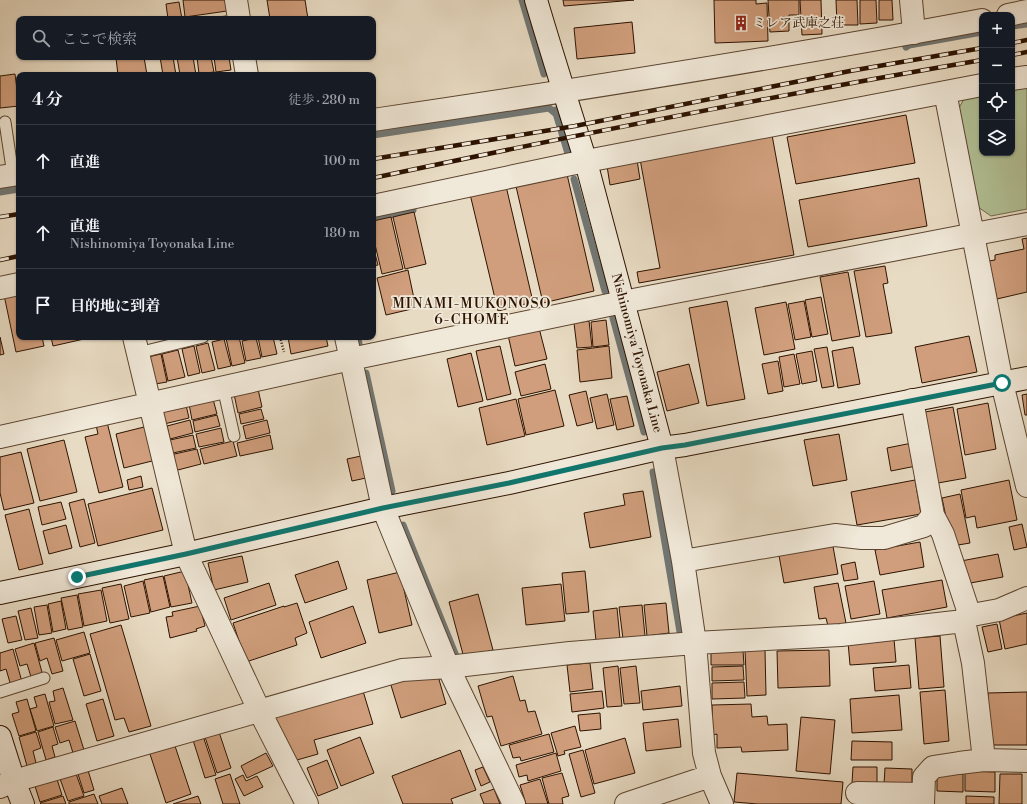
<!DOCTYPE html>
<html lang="ja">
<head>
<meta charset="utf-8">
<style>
  :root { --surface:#171b24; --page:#20242c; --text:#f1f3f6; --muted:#9ea1a6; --line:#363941 }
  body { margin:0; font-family:"Libre Bodoni","Noto Serif JP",serif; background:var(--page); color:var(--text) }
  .controls { position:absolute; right:12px; top:12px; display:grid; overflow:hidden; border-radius:8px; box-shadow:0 1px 3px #0004 }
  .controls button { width:36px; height:36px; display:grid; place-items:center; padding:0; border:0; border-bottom:1px solid var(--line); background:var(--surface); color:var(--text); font:20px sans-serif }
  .stop { position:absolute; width:12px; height:12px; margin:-9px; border:3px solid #0f766e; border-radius:50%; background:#fff }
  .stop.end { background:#0f766e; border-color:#fff; box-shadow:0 1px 4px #0008 }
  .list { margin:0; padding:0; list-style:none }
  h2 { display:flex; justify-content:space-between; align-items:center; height:52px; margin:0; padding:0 16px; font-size:17px }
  h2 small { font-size:13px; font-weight:400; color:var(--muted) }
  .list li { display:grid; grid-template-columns:26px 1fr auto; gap:12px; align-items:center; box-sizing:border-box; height:72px; padding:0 16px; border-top:1px solid var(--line) }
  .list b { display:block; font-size:15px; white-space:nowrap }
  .list p { margin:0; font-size:13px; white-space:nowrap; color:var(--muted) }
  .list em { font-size:13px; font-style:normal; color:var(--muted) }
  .icon { flex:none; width:22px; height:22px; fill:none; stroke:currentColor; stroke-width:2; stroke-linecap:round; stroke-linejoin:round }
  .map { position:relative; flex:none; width:1027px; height:804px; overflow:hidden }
  .search { position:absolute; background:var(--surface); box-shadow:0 1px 3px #0004; left:16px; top:16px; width:360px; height:44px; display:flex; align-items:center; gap:10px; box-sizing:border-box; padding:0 14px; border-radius:8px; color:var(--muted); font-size:15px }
  .panel { position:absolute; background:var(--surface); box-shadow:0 1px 3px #0004; left:16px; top:72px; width:360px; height:268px; border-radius:8px }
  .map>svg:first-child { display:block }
  .green { fill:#b2c196; stroke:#706a4b }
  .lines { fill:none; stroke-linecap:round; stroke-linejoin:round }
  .stream { stroke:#717673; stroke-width:7 }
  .building { fill:#d09e7c; stroke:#2d1300 }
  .lane-casing { stroke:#5c4531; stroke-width:13 }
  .street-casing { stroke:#5c4531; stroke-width:24 }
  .secondary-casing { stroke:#2d1300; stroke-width:24 }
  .path { stroke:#2d1300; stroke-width:2.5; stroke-dasharray:1 2; stroke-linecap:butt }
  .lane { stroke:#f0e8d8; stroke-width:11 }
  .street { stroke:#f0e8d8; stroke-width:22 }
  .secondary { stroke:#f0e8d8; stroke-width:22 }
  .rail-casing { stroke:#2d1300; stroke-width:4.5 }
  .rail { stroke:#f0e8d8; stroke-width:3; stroke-dasharray:9; stroke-linecap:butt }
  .route { stroke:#0f766e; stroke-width:5 }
  .labels { text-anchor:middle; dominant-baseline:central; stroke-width:3.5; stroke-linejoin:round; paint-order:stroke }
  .poi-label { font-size:13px; fill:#2d1300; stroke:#f0e8d8; text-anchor:start }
  .street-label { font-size:13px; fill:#2d1300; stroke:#f0e8d8 }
  .neighbourhood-label { font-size:14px; letter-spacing:1px; fill:#2d1300; stroke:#f0e8d8 }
</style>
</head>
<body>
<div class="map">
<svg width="1027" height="804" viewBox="0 0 1027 804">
  <rect width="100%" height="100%" fill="#e8dbc3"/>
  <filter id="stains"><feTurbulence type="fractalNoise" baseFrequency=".005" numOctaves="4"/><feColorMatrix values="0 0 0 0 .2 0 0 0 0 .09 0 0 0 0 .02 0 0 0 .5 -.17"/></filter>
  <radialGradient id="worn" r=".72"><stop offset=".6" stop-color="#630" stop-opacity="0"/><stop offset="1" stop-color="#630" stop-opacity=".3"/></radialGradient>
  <!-- green -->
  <path class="green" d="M1027 86V209L991 216 978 207 959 108 965 97 982 94V153H1012V89Z"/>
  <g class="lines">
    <!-- stream -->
    <path class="stream" d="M522 0 544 74
      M1012 26 1027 24
      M906 47 909 45 982 32
      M555 110 569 157
      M373 135 549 108 555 113
      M574 179 605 291
      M0 192 19 189
      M373 219 413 210
      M613 318 644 432
      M358 337 359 344
      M366 373 392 491
      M653 472 680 632
      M403 525 456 656"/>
  </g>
  <!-- building -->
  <path class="building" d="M183 0H225L227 11 185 17Z
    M267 0H305L308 19H270Z
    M563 0H634L564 6Z
    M714 0H756V4L767 3 768 41 715 43Z
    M768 0H799V15H789V31L770 32Z
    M800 0H821L822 34 802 35Z
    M836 0H857L858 25H837Z
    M860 0H876L877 23 860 24Z
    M879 0H892L893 20H879Z
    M179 2 182 19H168L166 4Z
    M226 16 227 19H203Z
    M632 22 635 53 577 59 574 28Z
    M123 57H144L147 75H118L116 58Z
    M160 57H173L176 75H163Z
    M177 57H193L196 75H180Z
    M197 57H211L214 72 199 74Z
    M214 57H229L231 70 216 72Z
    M15 74 19 106 0 108V76Z
    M906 115 915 163 796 184 787 137Z
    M772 135 794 255 639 283 637 272 660 268 640 159Z
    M637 160 640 179 610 185 607 166Z
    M566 170 594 291 543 303 515 182Z
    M919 178 927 226 808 247 799 200Z
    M506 186 533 302 498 311 470 194Z
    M414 212 426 264 405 269 393 217Z
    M391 217 403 269 382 274 373 236V221Z
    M1027 238V292L997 299 989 261 995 260V255L1024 249 1022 239Z
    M373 246 378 265 373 266Z
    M885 266 888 283 883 284 892 333 866 337 854 271Z
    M408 270 416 308 386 315 377 278Z
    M848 272 860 336 832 341 820 277Z
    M19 292V337H42L44 346 16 352 4 295Z
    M821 297 828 334 812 337 805 300Z
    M727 301 745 399 707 406 689 308Z
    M804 301 811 337 795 340 788 304Z
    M786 302 795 349 764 355 755 308Z
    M606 320 609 345 593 347 591 322Z
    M589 321 592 347 577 348 574 323Z
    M539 328 547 359 515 366 508 335Z
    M969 336 977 372 922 383 915 347Z
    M0 337 4 354 0 355Z
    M51 337H84V339L53 346Z
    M232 337H239L245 363 232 366 226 338Z
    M258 337H273L277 354 262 357Z
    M288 337H326L328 346 291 354Z
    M256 338 261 358 246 361 242 341Z
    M224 339 231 366 218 369 212 342Z
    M208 343 215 370 202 373 196 346Z
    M194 346 200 373 188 376 182 349Z
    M500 346 511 394 487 400 476 351Z
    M609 346 612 378 580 382 577 350Z
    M827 347 834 386 822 388 814 349Z
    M853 347 860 384 838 388 832 351Z
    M178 350 185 377 168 381 162 354Z
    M812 351 817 381 802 384 796 354Z
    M471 353 483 401 458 407 447 359Z
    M161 354 167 382 155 384 148 357Z
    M794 354 800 384 784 387 779 357Z
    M778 361 783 391 768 394 762 364Z
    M545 364 551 389 521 396 515 372Z
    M689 364 699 403 667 411 657 372Z
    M258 389 262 407 238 413 234 394Z
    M555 390 564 426 526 435 518 399Z
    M586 391 593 422 577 426 569 395Z
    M607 394 614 425 597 429 590 398Z
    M1027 394V415H1025L1022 395Z
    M627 396 634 426 617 430 610 399Z
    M213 399 217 414 192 420 189 404Z
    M516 399 525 436 487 445 479 408Z
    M988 403 996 449 965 455 957 409Z
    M186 405 189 418 164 424 161 411Z
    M953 407 966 478 938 483 925 412Z
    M261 409 264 419 241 424 239 414Z
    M217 415 220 426 195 432 193 421Z
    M190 420 193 433 170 439 167 426Z
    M267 420 270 433 246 439 243 426Z
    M107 422 123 487 99 493 85 437 98 434 96 425Z
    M148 426 156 460 124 468 116 434Z
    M221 428 224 442 199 447 196 434Z
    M839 434 847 480 813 486 804 440Z
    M193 435 196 448 173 453 170 440Z
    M270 435 273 449 240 456 237 443Z
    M64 440 77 492 40 501 27 449Z
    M233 441 237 456 204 464 200 449Z
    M912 443 916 466 891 471 887 448Z
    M197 449 201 464 174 471 170 455Z
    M21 452 34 503 4 510 0 493V457Z
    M361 456 366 478 352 481 347 459Z
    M141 476 143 487 129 490 127 480Z
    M915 480 921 514 857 525 851 492Z
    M1009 480 1017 520 977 528 975 516 966 518 961 490Z
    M152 488 163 530 98 546 88 504Z
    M643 491 651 537 590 548 584 513 625 505 623 494Z
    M960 494 970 543 952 546 942 498Z
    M84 499 95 543 80 547 69 503Z
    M61 502 66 519 42 525 38 507Z
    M29 509 43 564 19 570 5 515Z
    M1022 524 1027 547 1014 550 1009 527Z
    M66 525 72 548 49 554 43 531Z
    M832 541 838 574 784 583 778 550Z
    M920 542 924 567 880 575 875 550Z
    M998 554 1003 577 965 584 961 561Z
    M242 556 248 582 214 590 208 563Z
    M338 561 347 589 305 603 295 575Z
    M855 562 858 579 844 581 841 565Z
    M185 571 192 603 171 607 164 576Z
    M585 571 589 612 566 614 562 573Z
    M400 572 412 625 379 633 367 580Z
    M163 576 170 607 151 612 144 580Z
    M942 580 947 607 887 618 882 590Z
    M143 581 150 613 131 617 124 586Z
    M874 581 880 614 851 619 845 586Z
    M269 583 276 605 231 620 224 598Z
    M838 583 846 623 828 626 826 618 819 619 814 587Z
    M121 584 129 619 110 623 102 588Z
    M561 584 565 621 526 625 522 588Z
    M101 590 107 621 84 626 78 594Z
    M478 594 493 650 464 658 449 602Z
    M77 595 83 627 68 630 61 598Z
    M61 601 66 629 53 632 48 604Z
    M297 603 307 633 295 638 297 645 246 662 233 623 284 606V607Z
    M666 603 669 633 647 636 644 605Z
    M47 605 52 633 39 635 34 607Z
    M642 605 645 636 623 639 619 607Z
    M200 606 205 626 196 629 197 631 170 638 166 617 173 616 172 612Z
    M353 606 366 643 321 658 309 622Z
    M31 608 38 638 25 640 18 611Z
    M617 608 620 639 596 641 593 611Z
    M1027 613V644L1005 649 999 619Z
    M16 616 22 640 8 643 2 619Z
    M997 624 1002 649 988 652 982 627Z
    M121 625 151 726 129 732 124 718 115 720 90 634Z
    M84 632 90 653 62 661 56 640Z
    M940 636 944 687 919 689 915 638Z
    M54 638 63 671 52 674 47 658 40 661 35 643Z
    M894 639 896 662 850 665 848 642Z
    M34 643 43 676 32 680 27 664 20 666 15 649Z
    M13 649 22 682 11 686 6 669 0 671V653Z
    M745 650H765L766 695 747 696Z
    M829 650 830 686 778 688 777 651Z
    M743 651 744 665H711V652Z
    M90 654 101 691 84 696 73 659Z
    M590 663 593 689 570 692 567 665Z
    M909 665 911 688 875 691 873 668Z
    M618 666 622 706 607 707 603 668Z
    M636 666 640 703 624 704 620 668Z
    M743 666 744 680 712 681V667Z
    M438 676 446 704 401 718 390 682Z
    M513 676 520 701 525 700 528 712 535 711 542 734 501 746 492 716 487 717 478 686Z
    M744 682 745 698 712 699V683Z
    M680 686 682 706 643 710 641 691Z
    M63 688 73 720 55 724 49 702 55 701 53 691Z
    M945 690 949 741 924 744 920 692Z
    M363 691 373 724 314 740 318 754 297 760 273 717Z
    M602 691 604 708 572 712 570 694Z
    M1027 692V745H989L988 693Z
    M45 694 54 726 37 731 30 709 37 707 34 697Z
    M899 695 902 730 852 733 850 699Z
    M27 699 36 731 19 736 12 714 19 712 16 702Z
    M103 699 114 736 97 741 86 704Z
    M751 704 752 717 767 716 768 725 787 724 788 750 742 752 741 747 717 748V734L713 735 712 705Z
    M600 713 601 729 580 731 578 715Z
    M801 717 835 720 830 774 796 771Z
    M678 719 681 747 646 751 643 723Z
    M75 721 84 750 73 753 69 740 60 743 55 727Z
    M575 726 581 747 564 751 565 754 558 756 551 733Z
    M53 727 58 744 52 746 55 757 46 760 38 732Z
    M36 732 41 748 33 751 36 763 27 766 19 737Z
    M219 732 231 768 217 773 205 737Z
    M549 734 554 752 521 761 520 757 513 758 509 745Z
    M203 736 216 775 205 778 193 740Z
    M360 737 374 773 341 786 327 750Z
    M625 738 635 773 594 784 585 750Z
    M852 741 892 742V760H851Z
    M174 743 191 794 166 803 149 751Z
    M460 750 476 790 451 799 453 804H403L392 776Z
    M583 750 595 793 581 797 569 754Z
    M266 753 273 766 247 778 241 766Z
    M556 753 561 771 528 781 527 775 519 777 516 765Z
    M327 760 338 788 318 796 307 768Z
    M87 767 94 790 84 793 77 771Z
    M483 767 490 782 481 786 475 770Z
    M853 767H877V784L852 783Z
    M885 768 912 769V785L884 784Z
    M75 771 84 796 68 801 59 776Z
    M965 771 995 772V792L965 791Z
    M562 773 569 796 562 798 563 804H549L542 778Z
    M737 773 843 782 841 804H758L734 802Z
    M937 773 963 774V792L937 791Z
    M230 774 240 804H223L215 779Z
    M1000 774H1022V804H999Z
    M243 775 246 781 257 776 263 787 244 796 235 779Z
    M56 776 62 795 40 802 34 783Z
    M540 779 548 804H526L520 785Z
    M122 788 128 804H102L99 796Z
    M494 789 500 804H484L480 794Z
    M94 794 98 804H69V802Z
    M63 796 66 804H41L40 803Z
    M198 796 201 804H173Z
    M966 796 994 797V804H966Z"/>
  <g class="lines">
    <defs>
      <path id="lane" d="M5 122 13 175
        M138 353 203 337
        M223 387 234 436
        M0 692 44 678"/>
      <path id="street" d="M236 0 239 19
        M911 0 914 33
        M1008 15 1027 11
        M244 57 247 75
        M1012 79 1027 77
        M945 92 1002 383 1027 486
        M373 120C577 90 780 58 982 20
        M0 177 19 174
        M373 206 571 164 982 85
        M0 288 19 284
        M134 337 186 554 259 710 307 804
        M346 337 383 508 448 667 514 804
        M912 400 933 515 943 534 968 610 964 621 973 663 984 760
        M0 437 351 359 623 302 1027 224
        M662 448 683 561 695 643 704 753 710 776 722 804
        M683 561 835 535 862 538H884L924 526 933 515
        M0 787 14 781 402 670 448 667 570 653 695 643 841 635 964 621 972 615 999 610 1027 598
        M857 793 923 794
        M626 804 710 776
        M923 804 924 777 933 767 959 763 984 760 1027 761"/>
      <path id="secondary" d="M536 0C552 54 569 108 586 162L662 448
        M0 593 186 554 383 508 509 483 662 448 685 445 1027 378
        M0 737 14 781 23 804"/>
    </defs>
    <!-- lane casing -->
    <use href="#lane" class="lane-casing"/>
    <!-- street casing -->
    <use href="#street" class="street-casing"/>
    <!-- secondary casing -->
    <use href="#secondary" class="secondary-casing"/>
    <!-- path -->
    <path class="path" d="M280 337 284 352"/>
    <!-- lane -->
    <use href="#lane" class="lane"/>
    <!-- street -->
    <use href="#street" class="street"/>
    <!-- secondary -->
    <use href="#secondary" class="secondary"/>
    <defs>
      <path id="rail" d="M1012 43 1027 40
        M1012 55 1027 52
        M373 159 575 126 850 71 982 48
        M373 178C575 135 778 95 982 60
        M0 217 19 214
        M0 260 19 256"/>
    </defs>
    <!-- rail casing -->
    <use href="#rail" class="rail-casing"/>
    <!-- rail -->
    <use href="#rail" class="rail"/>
  </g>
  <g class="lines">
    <!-- route -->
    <path class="route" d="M77 577 186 554 383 508 509 483 662 448 685 445 1002 383"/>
  </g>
  <!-- icons -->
  <defs>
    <symbol id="building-bare" viewBox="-9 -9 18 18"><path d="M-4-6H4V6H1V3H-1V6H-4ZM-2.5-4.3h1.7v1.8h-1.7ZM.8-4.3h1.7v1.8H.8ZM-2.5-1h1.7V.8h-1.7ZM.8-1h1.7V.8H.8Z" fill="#8f2418" stroke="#f0e8d8" stroke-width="2.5" paint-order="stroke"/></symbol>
  </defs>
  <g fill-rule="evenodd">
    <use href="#building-bare" x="730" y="12" width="22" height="22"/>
  </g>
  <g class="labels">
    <!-- poi labels -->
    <g class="poi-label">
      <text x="753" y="23">ミレア武庫之荘</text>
    </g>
    <!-- street labels -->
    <g class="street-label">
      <text transform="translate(637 353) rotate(75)">Nishinomiya Toyonaka Line</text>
    </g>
    <!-- neighbourhood labels -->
    <g class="neighbourhood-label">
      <text x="472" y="304">MINAMI-MUKONOSO<tspan x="472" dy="16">6-CHOME</tspan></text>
    </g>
  </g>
  <rect width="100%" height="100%" filter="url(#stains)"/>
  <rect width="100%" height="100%" fill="url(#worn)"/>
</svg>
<div class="controls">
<button>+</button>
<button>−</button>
<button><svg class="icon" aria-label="locate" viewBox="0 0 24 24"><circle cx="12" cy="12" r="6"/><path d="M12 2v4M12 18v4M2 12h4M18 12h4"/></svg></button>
<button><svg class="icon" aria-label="layers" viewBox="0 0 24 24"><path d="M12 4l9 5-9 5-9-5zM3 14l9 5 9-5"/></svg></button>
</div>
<div class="stop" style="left:1002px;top:383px"></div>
<div class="stop end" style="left:77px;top:577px"></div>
<div class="search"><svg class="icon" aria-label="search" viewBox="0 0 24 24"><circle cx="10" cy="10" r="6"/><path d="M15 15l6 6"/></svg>ここで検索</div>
<section class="panel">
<h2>4 分<small>徒歩 · 280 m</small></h2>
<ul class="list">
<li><svg class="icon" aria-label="ahead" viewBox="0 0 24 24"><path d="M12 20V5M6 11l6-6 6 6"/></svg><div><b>直進</b></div><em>100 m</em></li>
<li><svg class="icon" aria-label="ahead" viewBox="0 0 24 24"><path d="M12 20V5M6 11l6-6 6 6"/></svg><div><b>直進</b><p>Nishinomiya Toyonaka Line</p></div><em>180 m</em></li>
<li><svg class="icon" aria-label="arrive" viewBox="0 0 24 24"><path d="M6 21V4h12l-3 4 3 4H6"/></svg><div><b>目的地に到着</b></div></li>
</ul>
</section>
</div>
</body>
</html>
